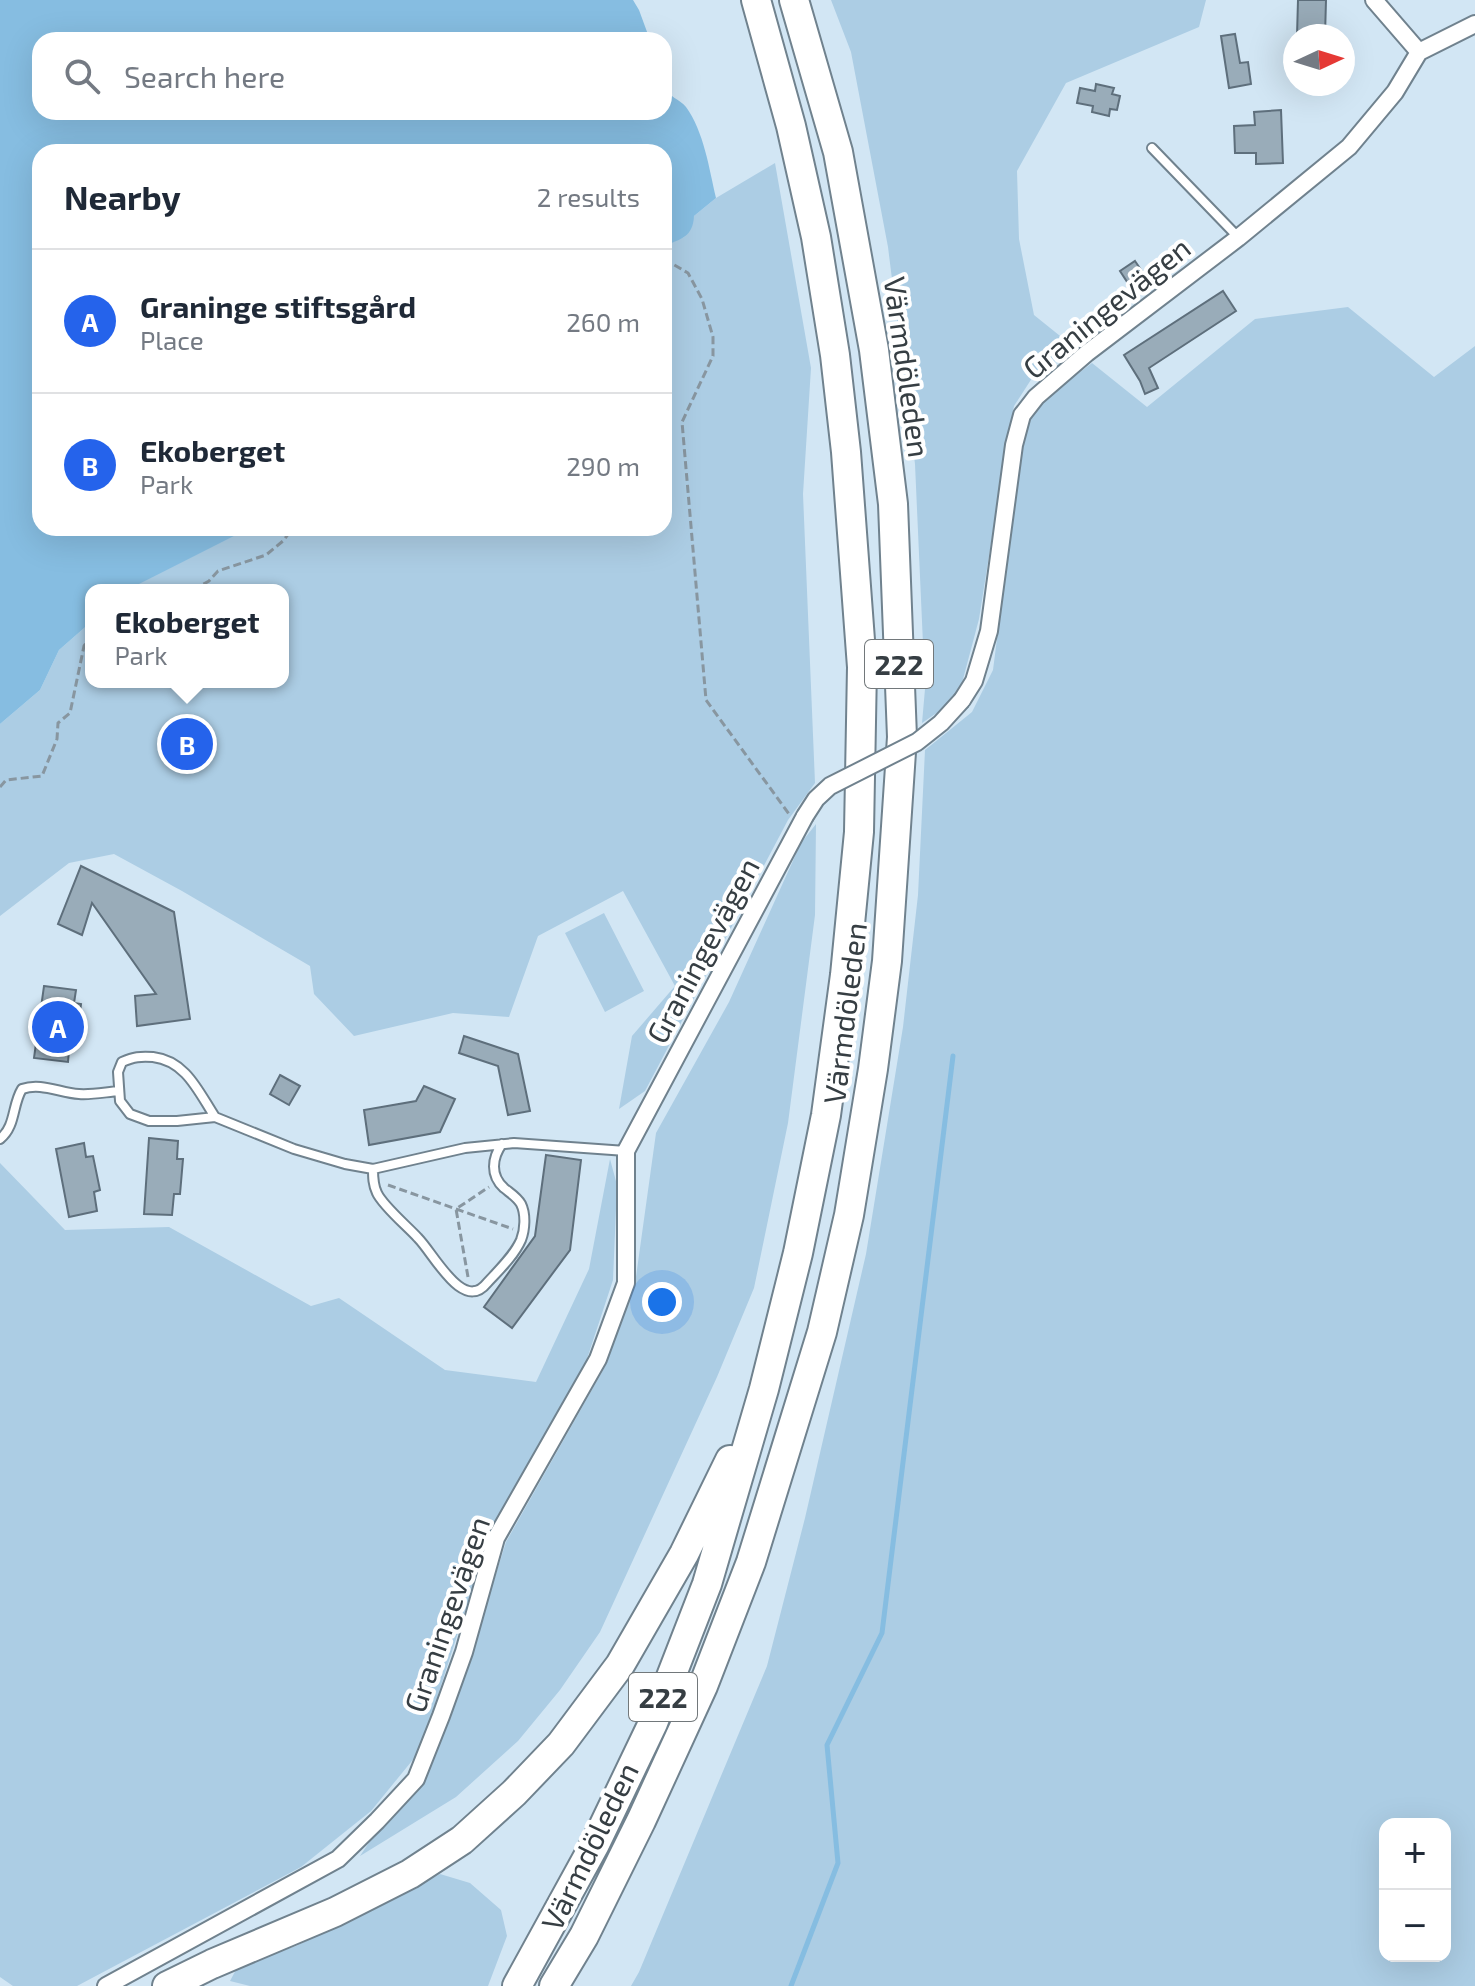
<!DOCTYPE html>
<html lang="en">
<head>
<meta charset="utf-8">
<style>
  :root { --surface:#fff; --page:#f2f2f3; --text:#1f2937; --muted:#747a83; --line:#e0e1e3; --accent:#2563eb }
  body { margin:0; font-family:"Exo 2",sans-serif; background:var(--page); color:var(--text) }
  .controls { position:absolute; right:24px; bottom:24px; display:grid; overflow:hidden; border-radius:16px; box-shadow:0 8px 32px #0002 }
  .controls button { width:72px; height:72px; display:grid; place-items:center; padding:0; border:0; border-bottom:2px solid var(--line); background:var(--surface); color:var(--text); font:40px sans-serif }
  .compass { position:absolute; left:1283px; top:24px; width:72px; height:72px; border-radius:50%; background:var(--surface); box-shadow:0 8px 32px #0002; rotate:86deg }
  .you { position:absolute; left:662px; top:1302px; width:28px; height:28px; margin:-20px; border:6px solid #fff; border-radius:50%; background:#1a73e8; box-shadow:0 0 0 12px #1a73e833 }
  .badge { display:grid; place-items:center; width:52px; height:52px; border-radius:50%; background:var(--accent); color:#fff; font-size:26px; font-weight:700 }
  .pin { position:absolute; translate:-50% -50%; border:4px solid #fff; box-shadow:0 2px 8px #0006 }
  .popup { position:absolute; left:85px; top:584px; width:204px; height:104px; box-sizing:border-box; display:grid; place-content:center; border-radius:16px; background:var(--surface); filter:drop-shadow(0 2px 6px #0005); font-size:26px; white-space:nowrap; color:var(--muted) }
  .popup b { font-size:30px; color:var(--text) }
  .popup::after { content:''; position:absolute; left:50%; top:100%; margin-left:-16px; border:16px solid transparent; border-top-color:var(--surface) }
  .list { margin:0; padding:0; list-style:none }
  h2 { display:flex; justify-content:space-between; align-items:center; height:104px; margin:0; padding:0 32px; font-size:34px }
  h2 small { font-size:26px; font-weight:400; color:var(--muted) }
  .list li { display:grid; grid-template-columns:52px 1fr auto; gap:24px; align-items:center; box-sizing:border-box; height:144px; padding:0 32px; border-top:2px solid var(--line) }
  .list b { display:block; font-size:30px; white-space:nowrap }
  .list p { margin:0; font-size:26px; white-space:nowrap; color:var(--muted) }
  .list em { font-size:26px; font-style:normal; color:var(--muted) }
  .icon { flex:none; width:44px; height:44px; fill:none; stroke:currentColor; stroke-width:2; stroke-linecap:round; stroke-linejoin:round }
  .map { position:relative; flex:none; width:1475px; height:1986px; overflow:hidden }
  .search { position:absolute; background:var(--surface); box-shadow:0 8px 32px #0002; left:32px; top:32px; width:640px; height:88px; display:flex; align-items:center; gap:20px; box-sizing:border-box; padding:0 28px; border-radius:24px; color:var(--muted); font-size:30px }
  .panel { position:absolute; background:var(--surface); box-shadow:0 8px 32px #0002; left:32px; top:144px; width:640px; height:392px; border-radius:24px }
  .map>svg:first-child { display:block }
  .green { fill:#accde4; fill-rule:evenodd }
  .water { fill:#86bde1 }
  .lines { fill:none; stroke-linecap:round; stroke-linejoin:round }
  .stream { stroke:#86bde1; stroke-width:5 }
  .building { fill:#99acb9; stroke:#5e6f7c; stroke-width:2 }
  .service-casing { stroke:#70828e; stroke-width:12 }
  .minor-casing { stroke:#70828e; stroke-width:20 }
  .motorway-casing { stroke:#70828e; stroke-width:32 }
  .path { stroke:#8896a0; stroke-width:3; stroke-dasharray:8 4; stroke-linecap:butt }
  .service { stroke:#fff; stroke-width:8 }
  .minor { stroke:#fff; stroke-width:16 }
  .motorway { stroke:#fff; stroke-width:28 }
  .minor-bridge-casing { stroke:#70828e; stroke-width:20; stroke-linecap:butt }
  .minor-bridge { stroke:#fff; stroke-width:16 }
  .labels { text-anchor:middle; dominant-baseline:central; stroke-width:8; stroke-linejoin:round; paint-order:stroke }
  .shield { fill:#fff; stroke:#72787b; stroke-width:2 }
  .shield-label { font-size:28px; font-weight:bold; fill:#363e43 }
  .street-label { font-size:30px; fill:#363e43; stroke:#fff }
</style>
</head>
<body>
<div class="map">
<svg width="1475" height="1986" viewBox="0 0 1475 1986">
  <rect width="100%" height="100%" fill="#d2e6f4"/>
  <!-- green -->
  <path class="green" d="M831 0H1206L1199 27 1066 83 1017 171 1019 239 1034 315 1075 348 1034 375 1014 406 1007 442 979 619 962 683 944 708 922 723 925 689 915 464 888 247 851 52Z
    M775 163 811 368 803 494 815 783 788 820 645 1091 619 1109 632 1036 675 986 623 891 538 936 509 1017 453 1013 354 1036 314 994 310 966 182 891 114 854 69 863 0 916V724L40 690 59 650 91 622V682H283V590H127L129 588 250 528H664V246L684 237 694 216 716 198Z
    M1348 307 1434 377 1475 346V1986H631L639 1972 767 1666 805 1518 866 1254 903 1027 918 895 925 750 972 712 993 670 1022 445 1028 421 1043 400 1092 363 1147 407 1255 319ZM1385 1824H1445V1956H1385Z
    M816 824 815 915 788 1123 754 1288 717 1377 600 1632 560 1690 518 1741 456 1797 360 1856 380 1826 425 1779 451 1717 506 1542 606 1365 635 1284 656 1133 729 1002 801 843Z
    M604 913 644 991 605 1012 565 933Z
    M610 1159 617 1185 613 1280 582 1374 491 1530 420 1751 371 1811 301 1867 77 1986H13L0 1977V1163L65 1230 169 1227 311 1306 339 1298 445 1370 536 1382 589 1269Z
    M440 1874 470 1883 501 1910 507 1936 488 1986H250L230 1981 238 1966 296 1946Z"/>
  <!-- water -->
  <path class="water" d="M0 0H633L639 10 650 40H40V112H664V86C668 97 680 99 686 107 704 132 709 168 716 198L694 216C693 237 681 239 664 246V152H40V528H250L127 590H91V622L59 650 40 690 0 724Z"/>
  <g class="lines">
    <!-- stream -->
    <path class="stream" d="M791 1986 838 1863 827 1745 882 1633 953 1056"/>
  </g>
  <!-- building -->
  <path class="building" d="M1298 0H1326L1325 36H1297Z
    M1235 34 1240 63 1248 62 1251 84 1229 88 1221 36Z
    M1096 84 1114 88 1112 94 1120 96 1117 110 1110 109 1109 116 1092 112 1093 106 1077 103 1080 88 1095 91Z
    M1281 110 1283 163 1256 164V153H1235L1234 126 1255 125 1254 112Z
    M1135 261 1150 283 1135 294 1120 271Z
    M1223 291 1236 311 1149 368 1158 388 1145 394 1140 381 1124 355Z
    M81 866 174 912 190 1019 137 1026 135 996 156 994 92 903 82 935 58 924Z
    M44 986 76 990 74 1003 81 1004 75 1050H69L68 1062 34 1058Z
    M464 1036 518 1054 530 1111 508 1115 498 1066 459 1053Z
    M280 1075 300 1086 289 1105 270 1094Z
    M424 1086 455 1099 440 1132 369 1145 364 1110 416 1101Z
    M149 1138 178 1141 177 1159H183L180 1194H174L172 1215 144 1214Z
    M84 1143 86 1157 93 1156 100 1190 94 1192 97 1211 69 1217 56 1149Z
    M546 1155 581 1160 570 1250 512 1328 484 1307 535 1236Z"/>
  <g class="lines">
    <defs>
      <path id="service" d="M1152 148 1238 237
        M215 1117C198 1091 186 1061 153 1057 140 1056 134 1057 122 1062L118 1072 120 1101 130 1114 149 1121H177L215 1117 294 1149 345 1164 373 1169 465 1148 514 1143 626 1151
        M0 1139C16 1126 12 1105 22 1089 41 1082 60 1093 79 1094 92 1095 106 1092 119 1091
        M373 1169C373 1177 373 1185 377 1193 383 1206 407 1226 418 1238 434 1254 463 1313 487 1283 498 1271 514 1256 521 1240 525 1230 526 1214 521 1204 517 1197 510 1193 504 1188 490 1175 492 1158 502 1144"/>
      <path id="minor" d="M1374 0 1419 52
        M962 700 974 681 989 631 1014 445 1022 415 1036 397 1087 353 1238 238 1349 147 1395 92 1419 52 1475 24
        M106 1986 338 1859 377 1821 416 1779 441 1716 464 1652 496 1538 598 1359 626 1283V1151L805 816"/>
      <path id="motorway" d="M167 1986 212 1964 335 1912 410 1874 462 1840 514 1793 561 1744 620 1665 684 1554 730 1460
        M517 1986 595 1844 653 1723 707 1584 764 1389 798 1253 826 1115 845 975 859 832 862 667 846 452 835 355 816 237 791 126 756 0
        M554 1986 584 1936 641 1821 703 1686 751 1562 822 1332 849 1215 873 1069 887 961 902 737 893 504 874 350 838 152 794 0"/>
    </defs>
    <!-- service casing -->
    <use href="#service" class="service-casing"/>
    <!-- minor casing -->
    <use href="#minor" class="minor-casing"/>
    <!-- motorway casing -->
    <use href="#motorway" class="motorway-casing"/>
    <!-- path -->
    <path class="path" d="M664 259 688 273 702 299 713 337V356L682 422 706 700 789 814
      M193 590 209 581 218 571 266 555 283 541 293 528
      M0 787 6 780 42 776 57 739 58 723 70 713 84 646 91 637
      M388 1185 513 1229
      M468 1277 456 1209 489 1187"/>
    <!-- service -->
    <use href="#service" class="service"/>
    <!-- minor -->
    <use href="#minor" class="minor"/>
    <!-- motorway -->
    <use href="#motorway" class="motorway"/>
    <defs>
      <path id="minor-bridge" d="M805 816 816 799 830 786 917 742 941 723 962 700"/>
    </defs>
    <!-- minor-bridge casing -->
    <use href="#minor-bridge" class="minor-bridge-casing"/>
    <!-- minor-bridge -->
    <use href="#minor-bridge" class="minor-bridge"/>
  </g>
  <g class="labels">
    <!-- shield labels -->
    <g class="shield">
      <rect x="865" y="640" width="68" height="48" rx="6"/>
      <rect x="629" y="1673" width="68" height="48" rx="6"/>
    </g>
    <g class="shield-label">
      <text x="899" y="664">222</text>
      <text x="663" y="1697">222</text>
    </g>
    <!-- street labels -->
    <g class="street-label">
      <text transform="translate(1106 307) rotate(-39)">Graningevägen</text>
      <text transform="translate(908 367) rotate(82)">Värmdöleden</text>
      <text transform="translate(702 950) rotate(-62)">Graningevägen</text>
      <text transform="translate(844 1013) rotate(-83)">Värmdöleden</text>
      <text transform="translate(446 1614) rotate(-71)">Graningevägen</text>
      <text transform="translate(589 1846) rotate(-64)">Värmdöleden</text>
    </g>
  </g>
</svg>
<div class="controls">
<button>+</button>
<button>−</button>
</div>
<svg class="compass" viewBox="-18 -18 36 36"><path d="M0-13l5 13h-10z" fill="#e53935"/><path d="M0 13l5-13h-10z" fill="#747a83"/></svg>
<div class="you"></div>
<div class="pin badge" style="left:58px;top:1027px">A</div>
<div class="pin badge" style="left:187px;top:744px">B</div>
<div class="popup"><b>Ekoberget</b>Park</div>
<div class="search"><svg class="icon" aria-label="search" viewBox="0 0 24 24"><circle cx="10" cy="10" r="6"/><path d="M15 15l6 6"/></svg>Search here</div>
<section class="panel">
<h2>Nearby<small>2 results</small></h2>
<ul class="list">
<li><span class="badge">A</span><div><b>Graninge stiftsgård</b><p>Place</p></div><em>260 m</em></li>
<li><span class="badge">B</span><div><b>Ekoberget</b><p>Park</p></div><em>290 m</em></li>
</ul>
</section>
</div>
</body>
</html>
